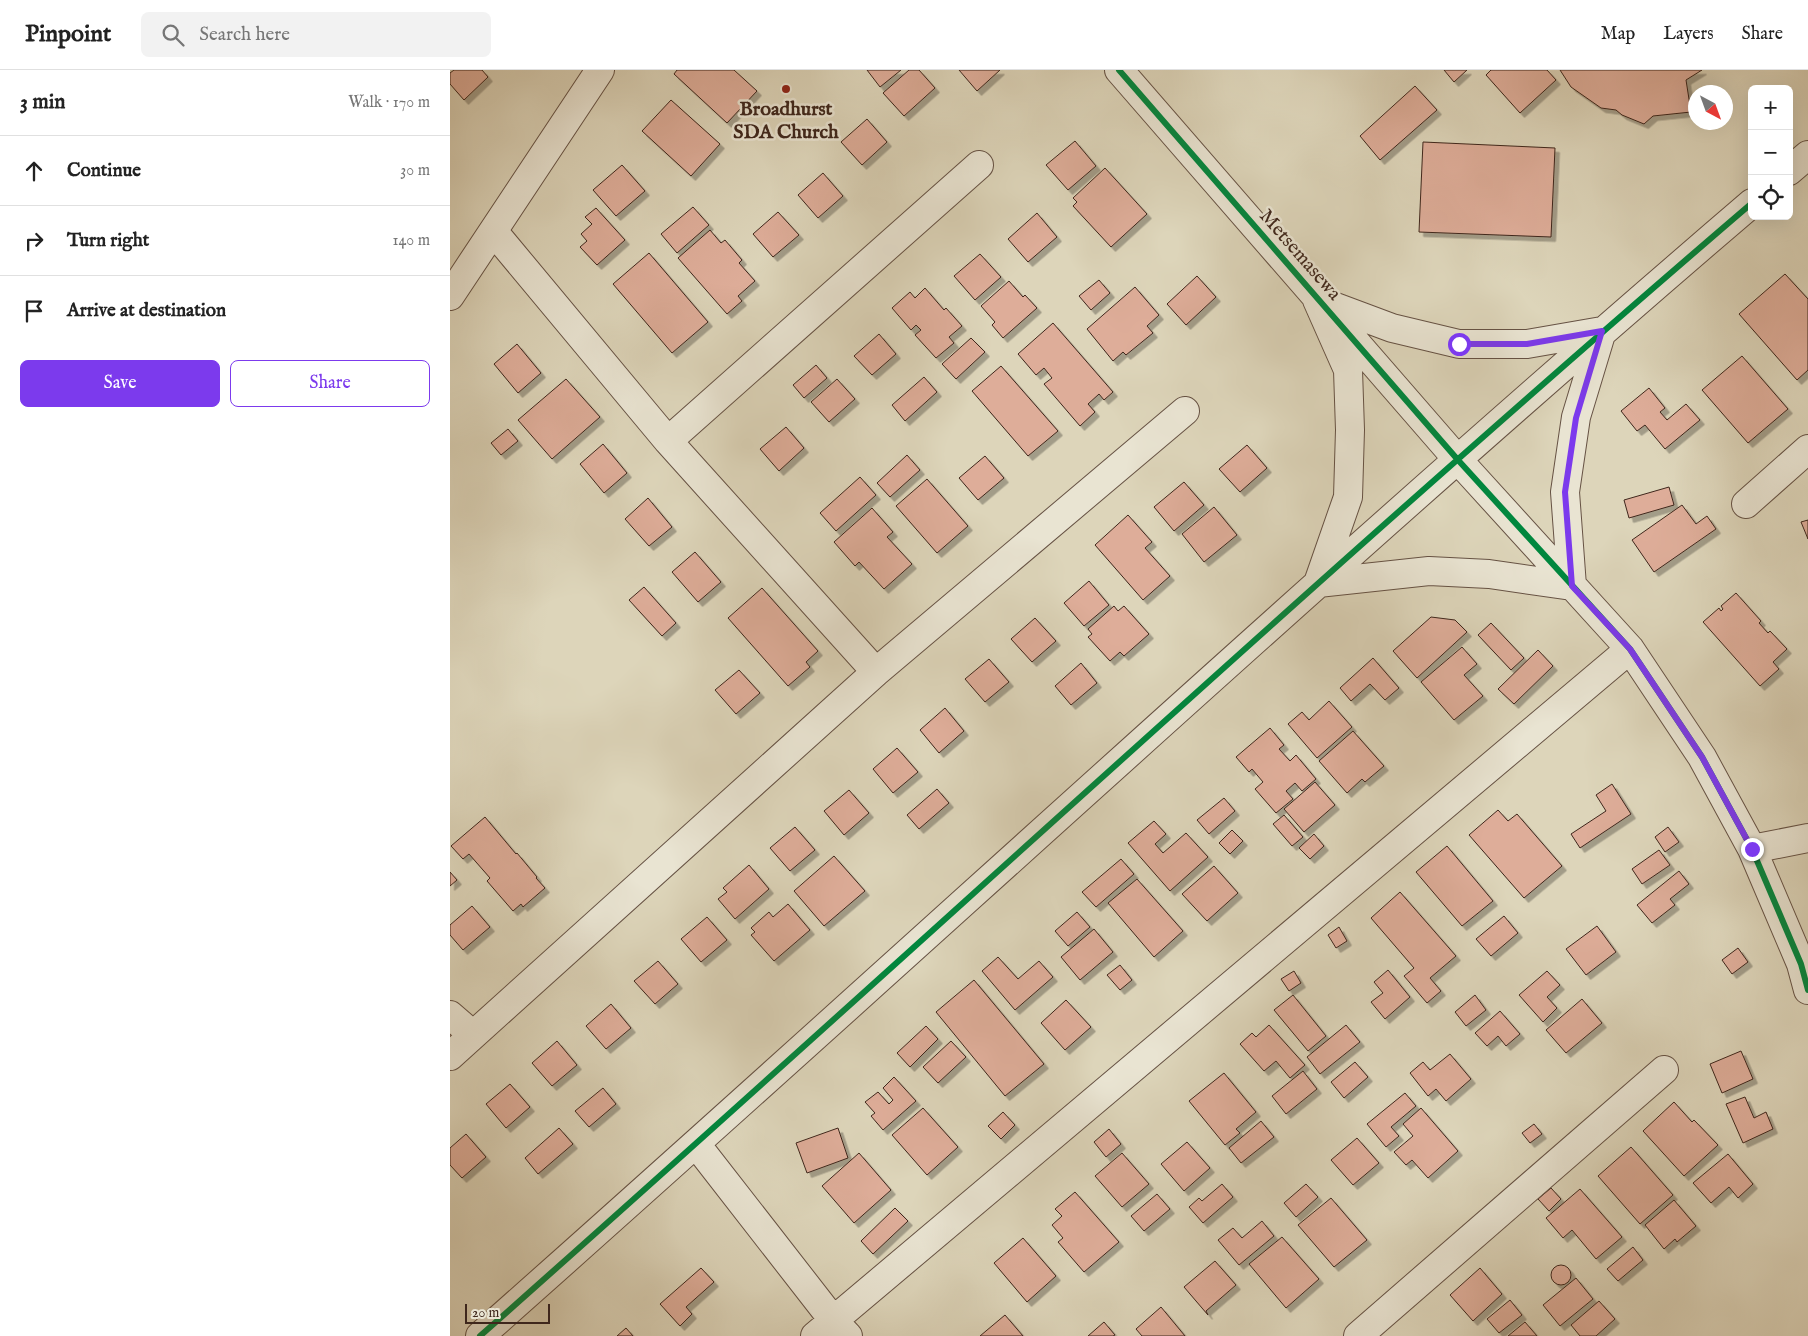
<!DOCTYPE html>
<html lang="en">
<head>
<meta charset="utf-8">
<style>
  :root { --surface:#fff; --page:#f2f2f2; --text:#222; --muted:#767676; --line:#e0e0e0; --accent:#7c3aed }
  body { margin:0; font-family:"IM FELL English",serif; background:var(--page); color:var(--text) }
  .controls { position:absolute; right:15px; top:15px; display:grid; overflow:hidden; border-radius:8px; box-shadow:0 5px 20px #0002 }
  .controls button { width:45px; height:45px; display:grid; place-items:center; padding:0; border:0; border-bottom:1px solid var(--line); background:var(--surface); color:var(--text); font:25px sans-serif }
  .compass { position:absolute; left:1238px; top:15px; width:45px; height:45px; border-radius:50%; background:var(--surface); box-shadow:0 5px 20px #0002; rotate:139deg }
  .scale { position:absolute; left:15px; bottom:12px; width:85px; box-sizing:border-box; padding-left:5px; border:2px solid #3f271c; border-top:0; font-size:14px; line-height:18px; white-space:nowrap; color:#3f271c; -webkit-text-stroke:4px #e9e4d2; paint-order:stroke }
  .stop { position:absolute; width:15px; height:15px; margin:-11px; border:4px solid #7c3aed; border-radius:50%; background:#fff }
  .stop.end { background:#7c3aed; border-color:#fff; box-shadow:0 1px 5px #0008 }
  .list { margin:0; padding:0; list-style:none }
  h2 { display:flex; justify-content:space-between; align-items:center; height:65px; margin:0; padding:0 20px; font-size:21px }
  h2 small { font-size:16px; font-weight:400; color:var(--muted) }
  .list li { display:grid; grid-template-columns:32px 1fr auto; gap:15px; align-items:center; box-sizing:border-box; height:70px; padding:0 20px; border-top:1px solid var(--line) }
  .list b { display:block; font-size:19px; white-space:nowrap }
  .list em { font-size:16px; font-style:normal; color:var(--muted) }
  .actions { display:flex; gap:10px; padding:15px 20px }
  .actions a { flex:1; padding:11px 0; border:1px solid var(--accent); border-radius:8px; text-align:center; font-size:18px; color:var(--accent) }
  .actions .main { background:var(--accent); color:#fff }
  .icon { flex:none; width:28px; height:28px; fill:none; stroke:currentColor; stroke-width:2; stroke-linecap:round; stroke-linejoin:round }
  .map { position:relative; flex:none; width:1358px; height:1266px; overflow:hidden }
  header { display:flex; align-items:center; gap:30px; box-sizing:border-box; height:70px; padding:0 25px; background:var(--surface); border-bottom:1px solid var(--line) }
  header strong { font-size:24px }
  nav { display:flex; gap:28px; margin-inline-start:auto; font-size:18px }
  .search { width:350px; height:45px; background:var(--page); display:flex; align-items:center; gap:12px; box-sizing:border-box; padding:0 18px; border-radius:8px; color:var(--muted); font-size:19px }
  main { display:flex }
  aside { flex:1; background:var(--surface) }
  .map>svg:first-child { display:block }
  .building { fill:#dead99; stroke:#3f271c; filter:url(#shadow) }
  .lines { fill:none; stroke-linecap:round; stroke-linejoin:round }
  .minor-casing { stroke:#665244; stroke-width:30 }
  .minor { stroke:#e9e4d2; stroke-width:28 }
  .cycleway-casing { stroke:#e9e4d2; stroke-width:9 }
  .cycleway { stroke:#00873e; stroke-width:6 }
  .route { stroke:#7c3aed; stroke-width:6 }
  .poi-dot { fill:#8f2418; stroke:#e9e4d2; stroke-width:2 }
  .labels { text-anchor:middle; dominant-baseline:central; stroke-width:5; stroke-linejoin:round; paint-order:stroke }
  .poi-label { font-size:20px; font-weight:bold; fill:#3f271c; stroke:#e9e4d2 }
  .street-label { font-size:20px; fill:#3f271c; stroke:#e9e4d2 }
</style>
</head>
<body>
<header>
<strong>Pinpoint</strong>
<div class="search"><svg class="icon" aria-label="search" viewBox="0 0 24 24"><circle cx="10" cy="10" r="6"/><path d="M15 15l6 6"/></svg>Search here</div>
<nav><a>Map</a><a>Layers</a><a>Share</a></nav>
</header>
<main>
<aside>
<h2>3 min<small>Walk · 170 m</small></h2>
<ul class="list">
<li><svg class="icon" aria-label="ahead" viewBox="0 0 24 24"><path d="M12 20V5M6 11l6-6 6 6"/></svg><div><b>Continue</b></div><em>30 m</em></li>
<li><svg class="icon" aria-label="right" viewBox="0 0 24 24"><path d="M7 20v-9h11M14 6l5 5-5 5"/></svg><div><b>Turn right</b></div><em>140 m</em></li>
<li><svg class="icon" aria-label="arrive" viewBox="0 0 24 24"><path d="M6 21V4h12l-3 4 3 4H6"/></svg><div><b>Arrive at destination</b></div></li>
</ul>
<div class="actions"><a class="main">Save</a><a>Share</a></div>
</aside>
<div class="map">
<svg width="1358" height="1266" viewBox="0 0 1358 1266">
  <defs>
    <filter id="shadow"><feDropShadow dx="4.5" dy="4.5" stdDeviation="0" flood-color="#0004"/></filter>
  </defs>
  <rect width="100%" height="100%" fill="#ddd5ba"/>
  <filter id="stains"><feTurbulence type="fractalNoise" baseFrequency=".004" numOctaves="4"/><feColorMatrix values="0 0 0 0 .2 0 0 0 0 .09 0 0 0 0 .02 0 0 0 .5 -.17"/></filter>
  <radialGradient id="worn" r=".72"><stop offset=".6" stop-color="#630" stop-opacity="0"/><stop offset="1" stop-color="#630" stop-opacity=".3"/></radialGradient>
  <!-- building -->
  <path class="building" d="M4 0H32L38 7 14 30 0 14V3Z
    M227 0H284L307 21 277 53 224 4Z
    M417 0H451L430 17Z
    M459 0H469L485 18 454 46 433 23Z
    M509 0H550L527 21Z
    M994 0H1017L1004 12Z
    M1041 0H1097L1106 10 1070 43 1036 5Z
    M1110 0H1252L1236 10 1241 42 1203 46 1194 54 1172 45 1166 40 1151 38 1121 17Z
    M965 16 987 40 930 90 910 66Z
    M221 30 270 74 241 106 192 61Z
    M417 49 437 72 412 95 391 72Z
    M625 71 646 96 618 120 596 95Z
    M973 72 1105 78 1101 167 969 162Z
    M172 95 195 121 166 146 143 120Z
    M655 98 697 144 661 177 623 136 627 132 623 128Z
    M373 103 393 126 368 148 348 125Z
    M243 137 259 155 227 183 211 164Z
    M146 138 175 170 147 195 130 177 137 171 131 164 142 154 135 147Z
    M328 142 349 165 323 187 303 164Z
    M587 143 607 167 578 192 558 169Z
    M260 160 271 173 275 170 292 190 289 193 305 211 288 226 292 231 277 244 228 188Z
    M199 183 258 252 222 283 163 214Z
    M530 184 551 207 525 230 504 206Z
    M1335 204 1358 229V300L1347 310 1289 244Z
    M747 206 766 227 736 255 717 234Z
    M649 210 660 223 641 240 629 226Z
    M559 211 573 227 575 225 587 238 553 268 542 255 545 252 531 236Z
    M685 217 709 245 697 256 703 263 676 285 673 282 663 291 637 259Z
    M475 218 494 240 496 238 512 256 499 267 504 273 486 288 465 265 471 260 466 255 461 260 442 238 460 222 465 228Z
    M603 253 663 322 654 330 649 324 638 334 645 342 630 356 594 314 602 308 594 298 586 305 568 284Z
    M429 264 446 284 422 305 404 286Z
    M521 268 535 282 506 309 492 294Z
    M67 274 91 303 68 323 44 294Z
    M1292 286 1338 339 1298 373 1252 320Z
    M366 295 377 308 354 328 343 315Z
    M551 296 608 361 578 386 522 321Z
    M474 307 487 322 455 351 442 335Z
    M116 309 150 347 102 389 68 350Z
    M387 309 405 329 379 352 361 332Z
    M1199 318 1215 338 1210 342 1217 350 1236 334 1250 350 1215 379 1195 355 1187 361 1171 341Z
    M336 357 354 378 329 401 310 379Z
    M58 359 68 371 51 385 41 373Z
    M153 374 177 403 154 423 130 394Z
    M797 375 817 398 790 422 769 399Z
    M457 385 470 400 440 427 427 413Z
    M535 386 554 408 528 430 509 408Z
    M410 407 426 425 386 461 370 443Z
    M477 409 518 456 487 483 446 436Z
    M734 412 754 435 724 461 704 437Z
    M1219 417 1224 435 1179 448 1174 430Z
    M198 428 222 457 199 476 175 449Z
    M1232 435 1246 454 1257 446 1266 459 1204 502 1182 470Z
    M764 437 787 465 754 492 732 464Z
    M422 438 443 462 437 467 462 494 434 519 409 492 405 496 384 472Z
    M678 445 702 472 695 478 720 506 693 530 645 475Z
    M1358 450V469L1351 452Z
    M245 482 271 512 248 532 222 502Z
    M639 511 659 535 634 556 614 533Z
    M194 517 226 553 212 566 179 530Z
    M312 518 368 581 356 592 360 597 338 616 278 548Z
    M1286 523 1311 551 1309 553 1318 563 1320 561 1337 579 1323 592 1329 599 1310 616 1253 552 1269 538 1271 541 1273 539 1271 536Z
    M664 536 668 541 674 536 699 564 674 586 670 582 660 591 638 567 642 564 638 559Z
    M981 547 1005 550 1017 562 967 608 943 581Z
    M585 548 606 571 582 592 561 569Z
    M1041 553 1074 588 1061 600 1028 565Z
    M1012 577 1027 594 1014 605 1033 626 1004 650 971 612Z
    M1088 580 1103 596 1064 634 1048 619Z
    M923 588 949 618 935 630 920 614 901 631 890 618Z
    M539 589 559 612 535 632 515 609Z
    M631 593 647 613 621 635 605 616Z
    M289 600 310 623 286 644 265 620Z
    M879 631 902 657 867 688 838 654 852 642 859 650Z
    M495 638 514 661 489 683 470 660Z
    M820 658 834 675 829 679 840 691 846 685 866 709 852 721 845 713 836 721 843 729 826 743 805 719 813 712 802 699 799 702 786 687Z
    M903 661 934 696 915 712 912 709 897 723 869 691Z
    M447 678 468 702 443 723 423 699Z
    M865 712 885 735 854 762 834 739Z
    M1162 714 1181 744 1130 778 1121 764 1156 741 1146 725Z
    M487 719 499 733 469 759 457 745Z
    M399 720 419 743 394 765 374 741Z
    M774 728 785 741 759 764 747 750Z
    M1048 740 1058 751 1067 744 1112 796 1074 828 1019 765Z
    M834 745 853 767 842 776 823 754Z
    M35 747 66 784 67 783 87 807 86 808 95 818 73 837 71 834 63 841 37 811 40 808 19 784 13 789 1 776Z
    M704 751 716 764 705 774 713 783 736 763 758 787 720 821 678 773Z
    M345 757 365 780 340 801 320 778Z
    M1218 757 1229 772 1215 782 1205 767Z
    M782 760 793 771 780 784 769 773Z
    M864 764 874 776 860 789 849 778Z
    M997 776 1043 831 1012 856 966 802Z
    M1209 780 1220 795 1192 814 1182 799Z
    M384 786 415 821 374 856 344 821Z
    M671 789 684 804 646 837 632 822Z
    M299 795 319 819 285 849 268 829 277 822 273 818Z
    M764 796 788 823 757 851 732 824Z
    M1229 801 1239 814 1220 829 1225 835 1202 853 1187 835Z
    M0 802 7 810 0 816Z
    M687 809 733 861 704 887 658 833Z
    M950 822 1006 886 980 908 991 921 977 933 954 906 964 898 921 848Z
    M338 834 360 860 324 891 301 865 305 862 301 858 319 842 323 847Z
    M22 836 40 857 13 880 0 865V855Z
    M627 842 640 857 618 876 605 861Z
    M1054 846 1068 863 1041 886 1026 869Z
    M257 847 277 870 251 892 231 869Z
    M1147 856 1166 882 1136 905 1116 879Z
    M889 857 897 871 886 878 878 865Z
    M644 859 663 882 630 910 611 887Z
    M1288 878 1298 892 1282 904 1272 890Z
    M548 887 568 909 589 891 603 907 565 940 532 901Z
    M208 891 228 914 205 934 184 911Z
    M670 895 682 910 670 920 657 905Z
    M938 900 960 927 935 949 921 932 933 923 924 912Z
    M844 901 851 913 839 921 831 909Z
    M1097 901 1110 915 1097 927 1107 938 1093 952 1069 925Z
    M524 910 594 994 555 1026 486 942Z
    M843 925 876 966 858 981 824 940Z
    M1025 925 1036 940 1016 956 1005 942Z
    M1132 929 1152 953 1116 983 1096 960Z
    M616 930 641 957 615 980 591 953Z
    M161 934 181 958 156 979 136 956Z
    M1050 941 1070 964 1056 976 1048 966 1037 976 1025 963Z
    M819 955 855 995 840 1008 826 991 814 1001 790 974 802 963 806 967Z
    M896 955 910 972 870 1004 857 987Z
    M476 956 488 969 460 997 447 983Z
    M107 971 127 995 102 1016 82 993Z
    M501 971 516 987 488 1013 473 997Z
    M1291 981 1303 1009 1272 1023 1260 994Z
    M1000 984 1021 1009 996 1031 986 1019 978 1026 960 1003 973 992 980 1000Z
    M905 992 918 1007 894 1028 881 1012Z
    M853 1001 867 1019 836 1044 822 1026Z
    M774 1003 806 1042 786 1059 790 1063 775 1075 739 1031Z
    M444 1007 466 1031 433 1060 421 1046 425 1043 415 1032 428 1022 439 1034 443 1030 433 1018Z
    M60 1014 80 1037 56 1058 36 1034Z
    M153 1018 166 1034 139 1057 125 1041Z
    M955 1023 966 1036 941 1057 949 1066 936 1077 917 1054Z
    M1295 1027 1304 1048 1316 1042 1323 1059 1293 1073 1276 1034Z
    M1224 1032 1242 1052 1244 1050 1268 1075 1234 1106 1193 1061Z
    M473 1038 508 1077 477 1105 442 1065Z
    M971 1038 1008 1081 978 1108 962 1090 956 1095 944 1082 963 1066 953 1054Z
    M553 1042 565 1055 551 1069 538 1056Z
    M811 1051 824 1067 791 1093 779 1078Z
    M1084 1054 1092 1064 1080 1073 1072 1063Z
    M109 1058 123 1074 88 1104 75 1088Z
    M388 1058 398 1088 357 1103 346 1073Z
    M659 1059 671 1074 656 1087 644 1072Z
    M16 1064 36 1087 12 1108 0 1095V1078Z
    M907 1068 929 1093 903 1115 881 1090Z
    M737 1072 760 1098 734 1121 711 1094Z
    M1181 1077 1223 1125 1190 1154 1148 1106Z
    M409 1083 441 1120 404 1153 372 1116Z
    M672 1083 699 1114 672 1137 645 1106Z
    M1278 1084 1303 1114 1288 1128 1279 1117 1261 1133 1243 1113Z
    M772 1114 783 1127 753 1153 739 1137 749 1128 752 1131Z
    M856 1114 868 1127 846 1147 834 1133Z
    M1101 1118 1111 1129 1099 1141 1088 1129Z
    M1130 1119 1172 1167 1146 1189 1122 1160 1113 1168 1096 1148Z
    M625 1122 669 1172 634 1202 608 1172 613 1168 602 1155 612 1146 605 1139Z
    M707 1124 720 1139 694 1161 681 1146Z
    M881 1128 917 1170 884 1197 848 1155Z
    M1224 1130 1246 1156 1227 1172 1225 1169 1214 1179 1195 1155Z
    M445 1138 458 1151 423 1184 411 1171Z
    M812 1151 824 1166 789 1195 768 1170 783 1158 792 1168Z
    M832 1167 869 1209 836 1238 799 1194Z
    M573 1168 606 1206 577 1232 544 1193Z
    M1183 1177 1193 1190 1168 1211 1157 1199Z
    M765 1191 786 1215 756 1241 758 1245 734 1217Z
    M1101 1205a10 10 0 1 1 20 0a10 10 0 1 1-20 0Z
    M251 1198 264 1212 236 1237 242 1244 230 1256 210 1234Z
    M1030 1198 1052 1224 1023 1251 1000 1225Z
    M1126 1208 1143 1229 1110 1256 1093 1235Z
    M1060 1230 1072 1245 1049 1263 1037 1249Z
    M1149 1231 1165 1249 1146 1266H1130L1121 1255Z
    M711 1237 735 1266H692L686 1259Z
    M555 1245 573 1266H530Z
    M654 1252 665 1265 663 1266H638Z
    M1075 1252 1087 1266H1058Z
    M176 1258 183 1266H167Z"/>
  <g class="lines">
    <defs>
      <path id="minor" d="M669 0 1008 390 1180 579 1252 687 1302 779 1351 894 1358 920
        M1339 101 1358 85
        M44 162 218 371 426 602
        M0 226 150 0
        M867 230 942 258 1009 274H1077L1152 261 1126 347 1115 422 1122 516 1039 504 979 501 868 513 898 427 900 360 898 300Z
        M218 371 529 95
        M1296 434 1358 379
        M1302 779 1358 768
        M0 945 23 965
        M0 986 426 602 735 341
        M246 1074 383 1250 398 1266
        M30 1266C455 890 871 502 1302 133
        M365 1266 1180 579
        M908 1266 1214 1000"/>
    </defs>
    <!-- minor casing -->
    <use href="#minor" class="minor-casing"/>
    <!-- minor -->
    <use href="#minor" class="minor"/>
    <defs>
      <path id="cycleway" d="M669 0 1008 390 1180 579 1252 687 1302 779 1351 894 1358 920
        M30 1266C455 890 871 502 1302 133"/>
    </defs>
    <!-- cycleway casing -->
    <use href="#cycleway" class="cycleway-casing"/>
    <!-- cycleway -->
    <use href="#cycleway" class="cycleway"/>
  </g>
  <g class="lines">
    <!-- route -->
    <path class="route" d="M1009 274H1077L1152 261 1126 348 1115 422 1122 516 1180 579 1252 687 1302 779"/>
  </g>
  <!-- markers -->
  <circle class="poi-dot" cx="336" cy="19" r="5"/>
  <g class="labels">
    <!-- poi labels -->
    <g class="poi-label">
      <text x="336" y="39">Broadhurst<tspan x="336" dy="23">SDA Church</tspan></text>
    </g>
    <!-- street labels -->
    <g class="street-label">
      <text transform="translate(850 185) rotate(49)">Metsemasewa</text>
    </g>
  </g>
  <rect width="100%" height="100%" filter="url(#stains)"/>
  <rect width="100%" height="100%" fill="url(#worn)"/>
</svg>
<div class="controls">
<button>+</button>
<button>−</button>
<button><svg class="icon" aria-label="locate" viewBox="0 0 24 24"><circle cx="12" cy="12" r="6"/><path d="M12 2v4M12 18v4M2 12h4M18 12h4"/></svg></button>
</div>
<svg class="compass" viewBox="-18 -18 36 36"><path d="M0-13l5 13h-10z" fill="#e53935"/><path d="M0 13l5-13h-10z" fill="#767676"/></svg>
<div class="scale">20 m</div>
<div class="stop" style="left:1009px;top:274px"></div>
<div class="stop end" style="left:1302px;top:779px"></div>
</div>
</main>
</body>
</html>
